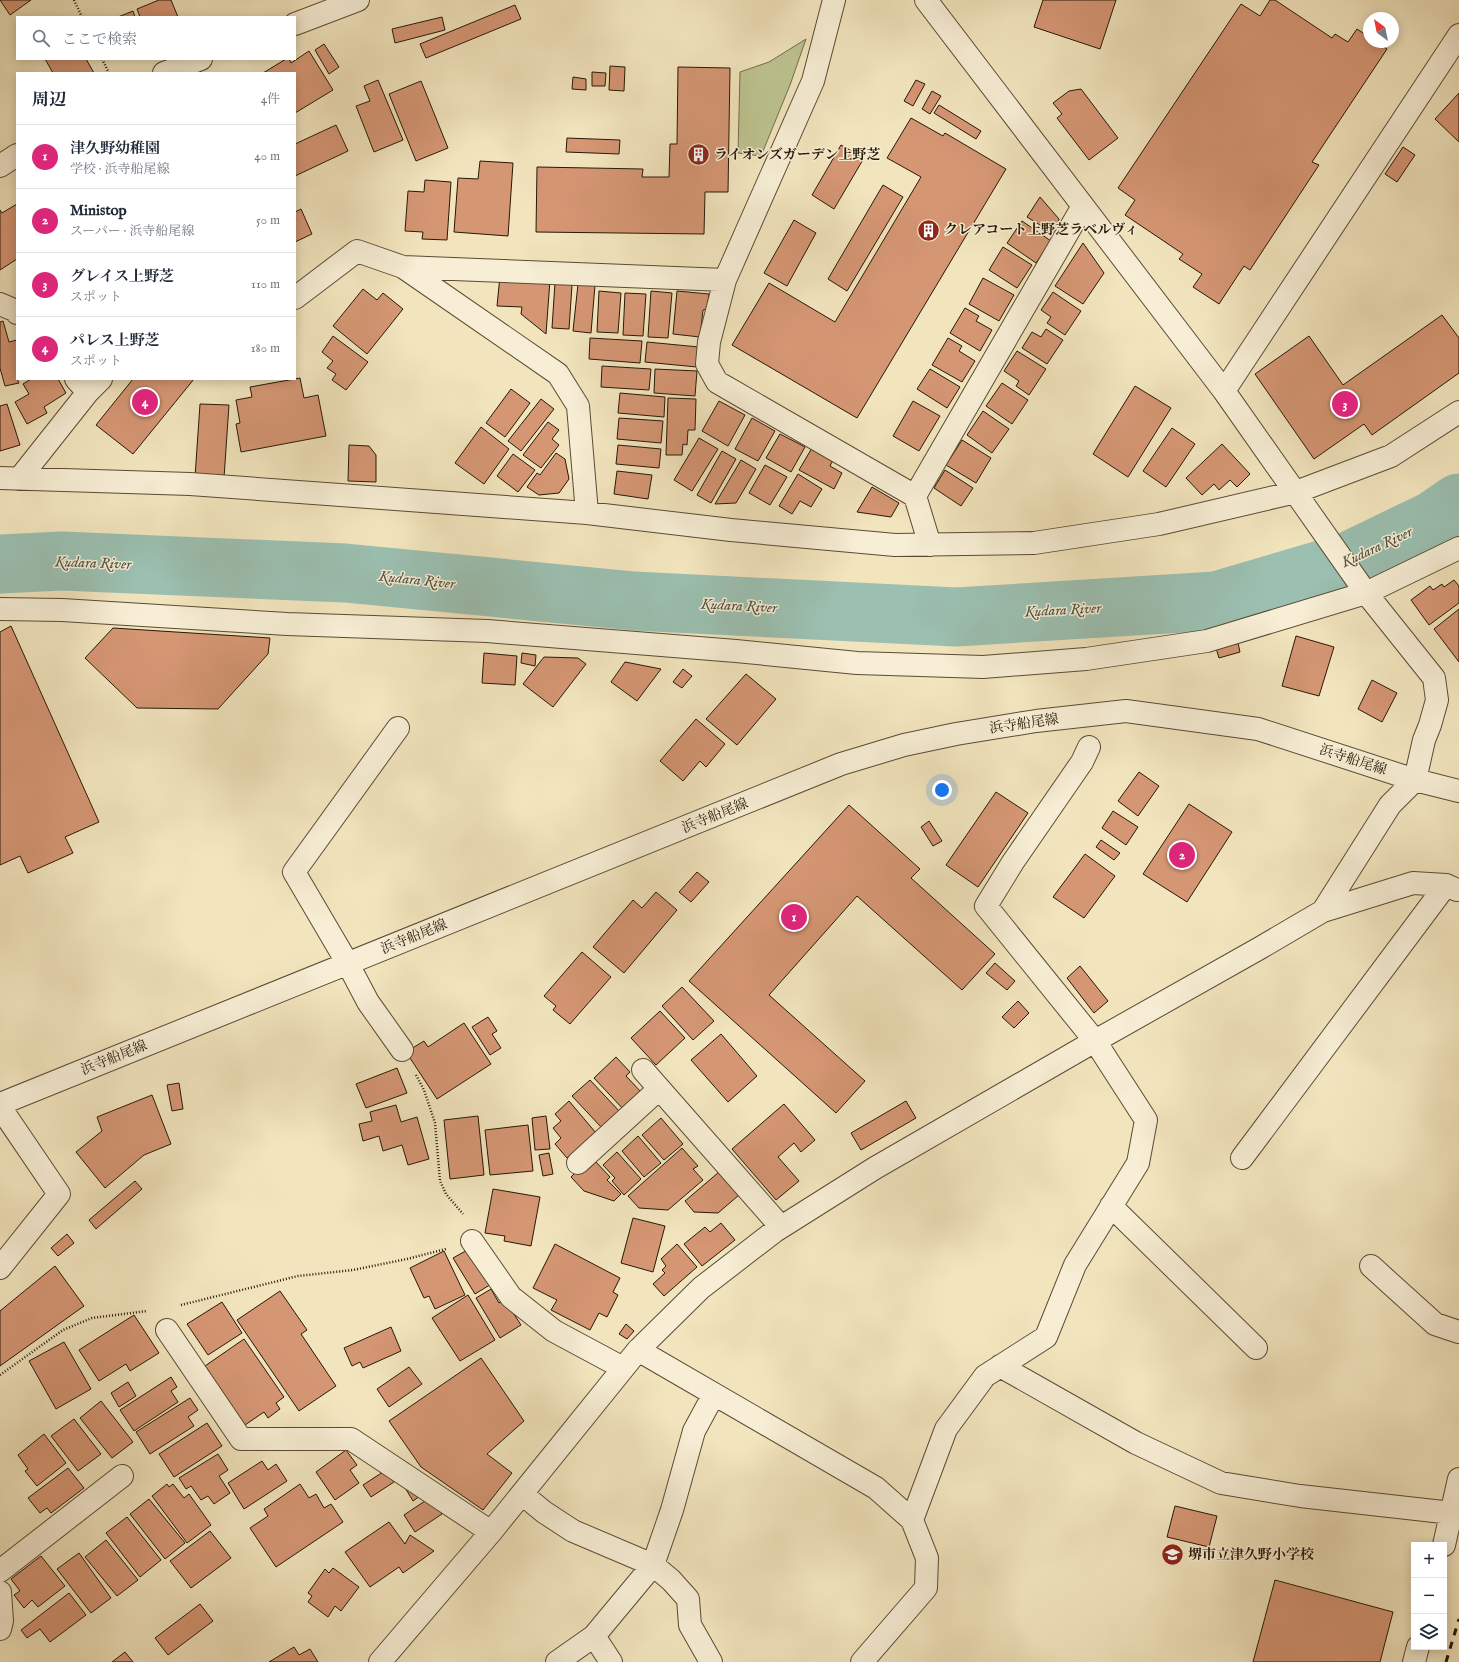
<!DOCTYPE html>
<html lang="ja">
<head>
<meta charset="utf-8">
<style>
  :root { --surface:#fff; --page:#f2f2f3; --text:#1f2937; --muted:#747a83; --line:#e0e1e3; --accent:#db2777 }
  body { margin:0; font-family:"IM FELL English","Noto Serif JP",serif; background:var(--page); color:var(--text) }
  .controls { position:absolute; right:12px; bottom:12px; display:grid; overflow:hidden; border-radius:0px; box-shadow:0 2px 10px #0003 }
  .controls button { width:36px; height:36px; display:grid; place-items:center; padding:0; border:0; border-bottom:1px solid var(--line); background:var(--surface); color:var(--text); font:20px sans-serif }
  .compass { position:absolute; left:1363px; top:12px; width:36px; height:36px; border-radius:50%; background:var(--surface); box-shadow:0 2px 10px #0003; rotate:327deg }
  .you { position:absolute; left:942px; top:790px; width:14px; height:14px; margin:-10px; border:3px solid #fff; border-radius:50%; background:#1a73e8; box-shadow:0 0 0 6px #1a73e833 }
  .badge { display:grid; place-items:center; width:26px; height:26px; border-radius:50%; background:var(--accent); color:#fff; font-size:13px; font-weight:700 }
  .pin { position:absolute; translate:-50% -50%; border:2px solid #fff; box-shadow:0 1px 4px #0006 }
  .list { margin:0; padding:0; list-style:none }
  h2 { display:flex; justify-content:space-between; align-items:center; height:52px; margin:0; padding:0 16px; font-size:17px }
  h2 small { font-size:13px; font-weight:400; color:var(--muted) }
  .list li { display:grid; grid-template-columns:26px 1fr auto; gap:12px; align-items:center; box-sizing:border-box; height:64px; padding:0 16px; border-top:1px solid var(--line) }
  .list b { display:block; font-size:15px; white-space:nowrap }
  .list p { margin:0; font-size:13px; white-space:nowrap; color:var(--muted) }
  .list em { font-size:13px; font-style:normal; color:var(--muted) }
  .icon { flex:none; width:22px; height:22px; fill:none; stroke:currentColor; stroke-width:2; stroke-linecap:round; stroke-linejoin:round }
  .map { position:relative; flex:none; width:1459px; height:1662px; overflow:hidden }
  .search { position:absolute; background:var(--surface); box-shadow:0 2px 10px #0003; left:16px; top:16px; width:280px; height:44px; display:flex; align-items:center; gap:10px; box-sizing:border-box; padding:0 14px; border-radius:0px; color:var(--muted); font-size:15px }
  .panel { position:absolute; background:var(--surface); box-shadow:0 2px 10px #0003; left:16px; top:72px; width:280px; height:308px; border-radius:0px }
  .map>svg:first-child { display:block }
  .green { fill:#bdc490; stroke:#726e4b }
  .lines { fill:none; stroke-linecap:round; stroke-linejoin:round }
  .river { stroke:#9bbfb0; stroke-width:59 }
  .building { fill:#d59674; stroke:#271806 }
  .minor-casing { stroke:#5a4b34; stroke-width:24 }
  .path { stroke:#271806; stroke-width:2.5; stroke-dasharray:1 2; stroke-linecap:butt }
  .minor { stroke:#f7eed5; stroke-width:22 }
  .rail { stroke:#271806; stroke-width:3; stroke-dasharray:7 7; stroke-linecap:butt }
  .labels { text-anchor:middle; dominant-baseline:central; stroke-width:3; stroke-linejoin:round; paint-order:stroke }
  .poi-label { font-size:14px; font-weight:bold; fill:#271806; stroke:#f7eed5; text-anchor:start }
  .street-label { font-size:14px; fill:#271806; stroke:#f7eed5 }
  .water-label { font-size:15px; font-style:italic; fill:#505242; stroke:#f7eed5 }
</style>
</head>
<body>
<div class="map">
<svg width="1459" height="1662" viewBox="0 0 1459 1662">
  <rect width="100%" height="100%" fill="#f2e5be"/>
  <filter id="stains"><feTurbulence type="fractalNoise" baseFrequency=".005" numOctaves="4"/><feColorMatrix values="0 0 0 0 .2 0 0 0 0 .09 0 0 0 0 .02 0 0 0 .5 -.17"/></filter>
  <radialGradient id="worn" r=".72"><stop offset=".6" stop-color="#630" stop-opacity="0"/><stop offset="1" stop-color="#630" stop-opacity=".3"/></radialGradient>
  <!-- green -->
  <path class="green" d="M806 39 790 85 761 156 738 153 740 72 769 62Z"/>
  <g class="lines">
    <!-- river -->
    <path class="river" d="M0 564 62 561 345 573 634 601 956 617 1216 601 1345 563 1434 520 1459 503"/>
  </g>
  <!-- building -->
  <path class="building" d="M0 0H31L10 15Z
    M159 0H171L178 17H140L137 9Z
    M1043 0H1116L1100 49 1034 27Z
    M1270 0H1275L1332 38 1335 34 1348 42 1357 29 1369 37V42H1377L1387 49 1312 162 1319 165 1250 270 1244 266 1219 304 1193 287 1202 274 1179 259 1183 254 1125 215 1135 200 1118 188 1241 4 1260 16Z
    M515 5 521 19 426 58 420 44Z
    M133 11 135 17H118Z
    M442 17 445 30 395 43 392 29Z
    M324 44 339 67 329 74 315 50Z
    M309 51 333 90 295 113V73H263L286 59H289L291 63Z
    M45 59H86L94 73H53Z
    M610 66 625 67 624 91 609 90Z
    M678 67 730 68 728 192H705L704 234 536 232 537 167 643 169 642 177H669L670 144H677Z
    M592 72 606 73 605 86H592Z
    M573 77 586 79V90L572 89Z
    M378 80 403 140 374 152 356 106 370 101 364 86Z
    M916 80 925 84 913 106 904 101Z
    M421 81 448 148 416 161 389 94Z
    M1081 89 1118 138 1089 160 1057 118 1062 114 1053 103 1069 91Z
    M932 91 941 96 930 114 922 109Z
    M1459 93V142L1435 119Z
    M939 105 981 131 976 139 934 113Z
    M911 118 943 136 945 133 1006 169 857 418 732 345 769 283 835 322 921 177 887 158Z
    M336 125 348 151 295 176V144Z
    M567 138 620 140 619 154 566 152Z
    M841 145 864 158 834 209 812 195Z
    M1403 147 1415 155 1397 182 1385 174Z
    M480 161 513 163 508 236 454 232 458 178 478 179Z
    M425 180 451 182 447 240 422 239 423 232 405 231 408 191 424 192Z
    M883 185 903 197 847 291 828 279Z
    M1040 197 1059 219 1056 235 1027 217Z
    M17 204V259L0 270V210L2 213Z
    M301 209 312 234 295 242V212Z
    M794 220 816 233 787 286 764 273Z
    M1022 221 1051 241 1036 263 1007 243Z
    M1083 243 1104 273 1083 304 1055 286Z
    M1003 247 1032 265 1017 288 989 270Z
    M500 276 550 280 546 334 521 314 522 307 497 306Z
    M983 278 1014 295 999 321 969 304Z
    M555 283 572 285 569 329 552 328Z
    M578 284 595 285 591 333 573 331Z
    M363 289 377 300 383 293 403 309 367 354 333 326Z
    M599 291 621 293 618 333 597 332Z
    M651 291 672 293 668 338 648 337Z
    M677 291 709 294 707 309 703 310 700 337 673 334Z
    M1053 292 1081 311 1065 335 1047 323 1051 317 1041 310Z
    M625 293 646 294 643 336 623 335Z
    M965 308 979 316 976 321 992 330 980 351 950 333Z
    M1442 315 1459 338V373L1372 435 1364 424 1314 459 1255 374 1309 336 1343 385Z
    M3 321 9 342 17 340V379L19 383 5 386 0 368V322Z
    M1046 329 1063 340 1047 364 1022 348 1032 332 1041 337Z
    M333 336 368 362 346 390 332 380 336 374 327 368 333 361 322 352Z
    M590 338 642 341 640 363 589 359Z
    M948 338 962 346 959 351 975 361 962 382 932 365Z
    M647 342 699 347 697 367 645 362Z
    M1017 351 1046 369 1029 395 1016 386 1019 381 1004 371Z
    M602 366 651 369 649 390 601 387Z
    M655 369 697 371 695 396 654 393Z
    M930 369 960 387 947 408 917 389Z
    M300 378 304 398 318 395 326 436 241 452 236 424 240 423 236 400 252 397 250 387Z
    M31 379H58L66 393 44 407 47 413 27 424 15 402 29 394 23 384Z
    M133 379H194L133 454 96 425Z
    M1002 383 1028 400 1012 424 986 406Z
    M1135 386 1171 408 1128 477 1093 454Z
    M511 389 530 403 505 437 486 423Z
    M620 393 665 397 664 417 618 413Z
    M668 398 696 399 695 430H688L687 445 683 444 682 455H666Z
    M541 399 554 409 521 451 508 441Z
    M719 401 745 415 728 446 702 431Z
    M913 401 940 416 919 451 893 436Z
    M7 404 20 445 0 451V406Z
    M200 404 229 405 224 478 195 477Z
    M983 411 1009 429 992 453 967 435Z
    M619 418 663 421 661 443 617 439Z
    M752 418 775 431 758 461 735 449Z
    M548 422 559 430 552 439 559 445 541 468 523 455Z
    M481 427 509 449 484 484 455 463Z
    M1172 428 1195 444 1166 487 1143 471Z
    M780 434 805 447 791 472 766 458Z
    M699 438 718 449 692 491 674 480Z
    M962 440 991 458 976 483 946 465Z
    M1222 444 1250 474 1237 487 1230 480 1219 490 1214 484 1202 495 1186 478Z
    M349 445 369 446 376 455V482L348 481Z
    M618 445 661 449 659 468 616 464Z
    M812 448 833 460 830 466 842 473 834 489 799 470Z
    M722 451 736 459 711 503 697 495Z
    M556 453 565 459 569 479 559 493 539 495 527 487 537 473 540 475Z
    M513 454 535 470 518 492 497 476Z
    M741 460 756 469 736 503 715 504Z
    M765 465 787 477 770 505 749 493Z
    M945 470 973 488 961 506 934 488Z
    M617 471 652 475 648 499 614 494Z
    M798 474 822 489 811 507 800 501 792 514 779 506Z
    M872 487 899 503 891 517 857 512Z
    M1454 580 1459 586V603L1429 625 1411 600 1430 586 1433 590 1442 584 1444 587Z
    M1459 609V662L1434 629Z
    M11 626 99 822 65 837 73 853 28 873 20 856 0 865V632Z
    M113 628 270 638 268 654 218 709 137 708 85 658Z
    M1296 636 1334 647 1319 696 1282 686Z
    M1238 643 1240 652 1219 658 1216 648Z
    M484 653 517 656 515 685 482 683Z
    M522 653 536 655 535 666 521 663Z
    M544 657 578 658 586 664 553 707 523 684Z
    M625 662 661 669 637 701 611 682Z
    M683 669 692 676 682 688 673 682Z
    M746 674 776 699 737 745 706 719Z
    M1372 680 1397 693 1382 722 1358 709Z
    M696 719 725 744 706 767 700 761 683 781 660 761Z
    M1139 772 1159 786 1138 816 1118 801Z
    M996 792 1028 813 978 887 946 865Z
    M1189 804 1232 832 1187 902 1143 874Z
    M849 805 920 869 911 878 995 954 962 990 857 896 769 995 865 1081 836 1113 689 981Z
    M1113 811 1138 827 1126 845 1102 828Z
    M929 821 942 841 933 846 921 827Z
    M1101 840 1120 853 1114 860 1096 847Z
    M1085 854 1115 876 1084 918 1053 897Z
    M697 872 709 882 691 902 679 892Z
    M656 892 677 910 624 973 593 947 633 900 642 908Z
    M582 952 611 977 570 1024 553 1010 556 1006 544 996Z
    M995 963 1015 981 1007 990 986 973Z
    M1080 966 1108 1001 1094 1013 1067 978Z
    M682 987 714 1021 693 1040 662 1006Z
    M1018 1001 1029 1013 1014 1028 1002 1017Z
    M660 1011 685 1038 656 1065 631 1038Z
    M488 1017 497 1031 492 1034 501 1048 490 1055 472 1027Z
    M464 1023 491 1064 437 1099 406 1052 424 1041 428 1047Z
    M721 1034 757 1076 728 1102 691 1060Z
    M616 1057 630 1072 626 1076 642 1093 624 1110 594 1078Z
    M397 1068 407 1093 366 1108 356 1084Z
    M590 1080 620 1112 602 1128 572 1096Z
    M179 1083 183 1109 172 1111 167 1085Z
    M152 1095 171 1144 144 1155 105 1188 76 1152 102 1131 97 1117Z
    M569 1101 596 1133 567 1158 555 1144 561 1138 553 1128 561 1121 555 1114Z
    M906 1101 916 1118 861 1150 851 1133Z
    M784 1104 815 1140 801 1152 794 1143 778 1157 799 1181 776 1200 732 1149Z
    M396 1105 401 1122 417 1117 429 1159 408 1165 402 1145 383 1151 379 1136 363 1141 359 1124 372 1121 370 1112Z
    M478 1116 484 1175 450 1179 444 1120Z
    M546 1116 550 1149 535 1150 532 1118Z
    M661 1118 683 1144 664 1160 642 1135Z
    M528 1125 533 1171 490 1175 485 1130Z
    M638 1136 661 1163 644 1177 622 1151Z
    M682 1148 698 1166 693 1169 703 1180 668 1210 639 1208 628 1196Z
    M617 1152 641 1179 624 1195 612 1181 615 1178 603 1165Z
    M549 1153 553 1174 543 1176 539 1155Z
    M596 1162 610 1177 607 1180 621 1194 614 1201 584 1191 571 1177 582 1166 586 1171Z
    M719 1172 739 1195 718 1213 694 1212 685 1201Z
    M135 1181 142 1189 96 1229 89 1220Z
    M493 1189 540 1197 531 1246 504 1241 505 1236 485 1233Z
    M633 1218 665 1226 653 1272 621 1263Z
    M721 1223 735 1240 702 1266 684 1244 705 1227 710 1232Z
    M67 1234 74 1243 58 1256 51 1248Z
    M555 1244 620 1278 613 1292 618 1295 607 1317 599 1313 590 1330 551 1310 557 1300 533 1288Z
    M677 1244 697 1267 664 1296 653 1284 665 1273 662 1270 666 1266 661 1259Z
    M471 1248 493 1283 475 1294 453 1258Z
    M444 1251 465 1295 435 1309 429 1296 424 1298 410 1268Z
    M55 1266 84 1306 0 1366V1311Z
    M491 1289 499 1303 505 1300 521 1325 500 1338 476 1298Z
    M280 1291 307 1330 301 1334 336 1386 299 1411 237 1320Z
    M468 1295 495 1340 460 1361 432 1318Z
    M222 1302 242 1333 208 1355 187 1324Z
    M134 1315 159 1353 130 1371 126 1364 99 1381 79 1350Z
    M626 1324 634 1331 627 1339 619 1334Z
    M391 1327 401 1351 363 1368 360 1362 352 1366 344 1348Z
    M244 1339 284 1397 276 1403 280 1409 268 1418 264 1412 245 1425 205 1366Z
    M64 1342 91 1389 56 1409 29 1361Z
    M481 1358 524 1421 487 1454 512 1473 483 1510 421 1467 389 1421Z
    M409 1367 422 1384 389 1407 377 1389Z
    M171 1377 177 1387 171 1391 178 1402 134 1431 120 1410Z
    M128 1382 136 1396 119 1407 111 1393Z
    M190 1398 198 1410 188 1417 194 1426 150 1454 136 1432Z
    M101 1401 133 1442 112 1458 80 1418Z
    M74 1419 101 1454 78 1471 51 1436Z
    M207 1423 222 1446 174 1477 159 1454Z
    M44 1434 66 1463 37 1486 25 1471 28 1469 18 1455Z
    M346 1450 357 1465 350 1470 359 1483 335 1500 316 1472Z
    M218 1454 228 1470 219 1476 230 1493 214 1504 208 1496 201 1500 191 1486 186 1489 179 1478Z
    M262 1461 268 1470 276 1464 287 1481 244 1509 228 1483Z
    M68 1468 84 1488 51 1513 47 1508 40 1513 28 1498Z
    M386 1470 394 1482 371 1497 363 1485Z
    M167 1484 169 1487 173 1484 184 1498 189 1494 211 1525 187 1543 152 1496Z
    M300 1484 309 1498 316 1494 324 1508 331 1504 343 1522 276 1567 250 1528 268 1516 264 1509Z
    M404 1486 420 1496 413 1501Z
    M431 1497 442 1514 415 1532 404 1515Z
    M149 1499 185 1543 165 1559 130 1514Z
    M1175 1506 1217 1516 1209 1547 1167 1537Z
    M127 1517 161 1560 140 1577 106 1533Z
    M389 1522 405 1544 410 1535 434 1551 403 1573 399 1567 370 1587 345 1552Z
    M210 1531 231 1558 191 1588 170 1561Z
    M106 1540 138 1580 117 1596 85 1557Z
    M79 1553 111 1598 91 1613 57 1569Z
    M41 1556 65 1586 38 1607 32 1600 24 1608 14 1595 20 1591 11 1579Z
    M333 1568 359 1587 341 1611 335 1606 328 1617 308 1602 312 1596 308 1593 325 1569 329 1573Z
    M1275 1580 1393 1612 1380 1662H1253Z
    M69 1593 86 1615 50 1642 40 1629 27 1638 21 1630Z
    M200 1604 213 1621 168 1655 155 1638Z
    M294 1647 299 1655 310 1649 318 1662H269Z
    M125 1652 133 1662H112Z"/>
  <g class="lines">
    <defs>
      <path id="minor" d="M295 24 358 0
        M164 73 201 59
        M0 166 17 155
        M403 267 558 374 578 406 587 513
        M725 280 709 342 707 364 717 382 915 496
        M295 298 357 251 403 267 725 280 813 81 834 0
        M0 304 14 310 17 313
        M1224 391 1459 35
        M88 392 101 379
        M0 478 190 484 587 513 731 530 895 545 1034 543 1159 524 1296 492 1391 456 1459 412
        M19 479 88 392 76 379
        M930 545 915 496 1083 206
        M0 609 62 610 287 624 487 631 736 651 857 663 983 667 1086 659 1207 641 1366 593 1459 548
        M398 728 294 872 348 964 368 1002 402 1050
        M1323 911 1413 883 1446 885 1457 890
        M643 1070 781 1227
        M0 1104 841 764 904 745 956 734 1036 721 1126 711 1258 729 1415 780 1459 791
        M0 1107 59 1194 0 1268
        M1242 1158 1446 885
        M578 1163 659 1089
        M1111 1206 1256 1348
        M472 1241 511 1297 554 1331 623 1368
        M1371 1266 1435 1324 1459 1332
        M167 1330 241 1439H351L491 1532
        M638 1350 876 1488 912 1520 927 1558 926 1588 862 1662
        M1000 1366 1136 1443 1221 1483 1300 1496 1452 1513
        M522 1494 544 1512 573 1531 653 1565 671 1580 688 1599 690 1625 711 1662
        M912 1520 946 1429 985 1376 1046 1337 1075 1265 1138 1163 1146 1120 1095 1041 986 906 1013 862 1082 762 1089 747
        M1444 1545 1459 1479
        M0 1571 122 1476
        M0 1592 2 1621 0 1629
        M594 1636 611 1662
        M380 1662 491 1532 638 1350 701 1288 775 1231 875 1168 1095 1041 1260 948 1323 911 1390 805 1415 780 1424 740 1430 725 1437 700 1434 678 1366 593 1224 391 926 0
        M557 1662 594 1636 653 1565 672 1510 694 1431 714 1394
        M1414 1662 1418 1647"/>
    </defs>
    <!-- minor casing -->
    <use href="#minor" class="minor-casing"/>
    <!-- path -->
    <path class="path" d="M74 0 82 17
      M102 59 109 73
      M416 1075 424 1090 435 1123 440 1181 446 1194 463 1214
      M181 1305 298 1276 353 1270 407 1259 446 1249
      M0 1375 63 1330 92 1318 147 1311"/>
    <!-- minor -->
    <use href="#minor" class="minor"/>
    <!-- rail -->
    <path class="rail" d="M1446 1662 1459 1619"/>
  </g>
  <!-- icons -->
  <defs>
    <symbol id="building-disc" viewBox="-11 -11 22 22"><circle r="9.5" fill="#8f2418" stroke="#f7eed5"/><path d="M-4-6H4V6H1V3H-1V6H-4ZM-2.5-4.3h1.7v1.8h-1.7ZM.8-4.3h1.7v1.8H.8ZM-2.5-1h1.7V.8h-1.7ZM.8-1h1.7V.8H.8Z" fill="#fff"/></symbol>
    <symbol id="school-disc" viewBox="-11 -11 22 22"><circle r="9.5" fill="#8f2418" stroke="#f7eed5"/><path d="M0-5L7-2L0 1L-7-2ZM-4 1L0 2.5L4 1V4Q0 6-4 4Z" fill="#fff"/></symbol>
  </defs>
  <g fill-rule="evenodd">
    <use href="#building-disc" x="686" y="142" width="25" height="25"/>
    <use href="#building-disc" x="916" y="218" width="25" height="25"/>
    <use href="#school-disc" x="1160" y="1542" width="25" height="25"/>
  </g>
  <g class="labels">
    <!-- poi labels -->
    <g class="poi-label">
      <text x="714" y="155">ライオンズガーデン上野芝</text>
      <text x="944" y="230">クレアコート上野芝ラベルヴィ</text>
      <text x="1188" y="1555">堺市立津久野小学校</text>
    </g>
    <!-- street labels -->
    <g class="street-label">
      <text transform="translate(1024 724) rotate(-8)">浜寺船尾線</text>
      <text transform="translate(1353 760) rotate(18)">浜寺船尾線</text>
      <text transform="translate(715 816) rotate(-22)">浜寺船尾線</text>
      <text transform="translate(414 937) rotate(-22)">浜寺船尾線</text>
      <text transform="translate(114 1058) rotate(-22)">浜寺船尾線</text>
    </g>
    <!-- water labels -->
    <g class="water-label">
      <text transform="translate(1377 547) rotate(-25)">Kudara River</text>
      <text transform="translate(93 563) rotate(2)">Kudara River</text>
      <text transform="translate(417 580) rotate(6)">Kudara River</text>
      <text transform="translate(739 606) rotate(3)">Kudara River</text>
      <text transform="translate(1063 610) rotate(-3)">Kudara River</text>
    </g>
  </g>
  <rect width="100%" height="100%" filter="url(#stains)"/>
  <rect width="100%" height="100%" fill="url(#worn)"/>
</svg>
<div class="controls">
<button>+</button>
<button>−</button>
<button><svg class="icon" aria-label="layers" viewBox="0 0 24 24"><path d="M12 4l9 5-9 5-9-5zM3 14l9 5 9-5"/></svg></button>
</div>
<svg class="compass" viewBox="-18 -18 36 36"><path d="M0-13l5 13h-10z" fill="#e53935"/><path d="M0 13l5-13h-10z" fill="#747a83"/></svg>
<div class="you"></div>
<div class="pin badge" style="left:794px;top:917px">1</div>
<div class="pin badge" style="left:1182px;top:855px">2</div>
<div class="pin badge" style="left:1345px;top:404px">3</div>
<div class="pin badge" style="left:145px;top:402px">4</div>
<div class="search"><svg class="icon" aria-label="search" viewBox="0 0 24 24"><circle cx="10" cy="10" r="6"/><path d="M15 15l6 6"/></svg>ここで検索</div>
<section class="panel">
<h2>周辺<small>4件</small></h2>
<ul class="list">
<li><span class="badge">1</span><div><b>津久野幼稚園</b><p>学校 · 浜寺船尾線</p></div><em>40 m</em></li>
<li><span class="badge">2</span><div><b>Ministop</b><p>スーパー · 浜寺船尾線</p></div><em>50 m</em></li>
<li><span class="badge">3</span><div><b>グレイス上野芝</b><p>スポット</p></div><em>110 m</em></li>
<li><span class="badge">4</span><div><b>パレス上野芝</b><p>スポット</p></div><em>180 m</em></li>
</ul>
</section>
</div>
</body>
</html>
